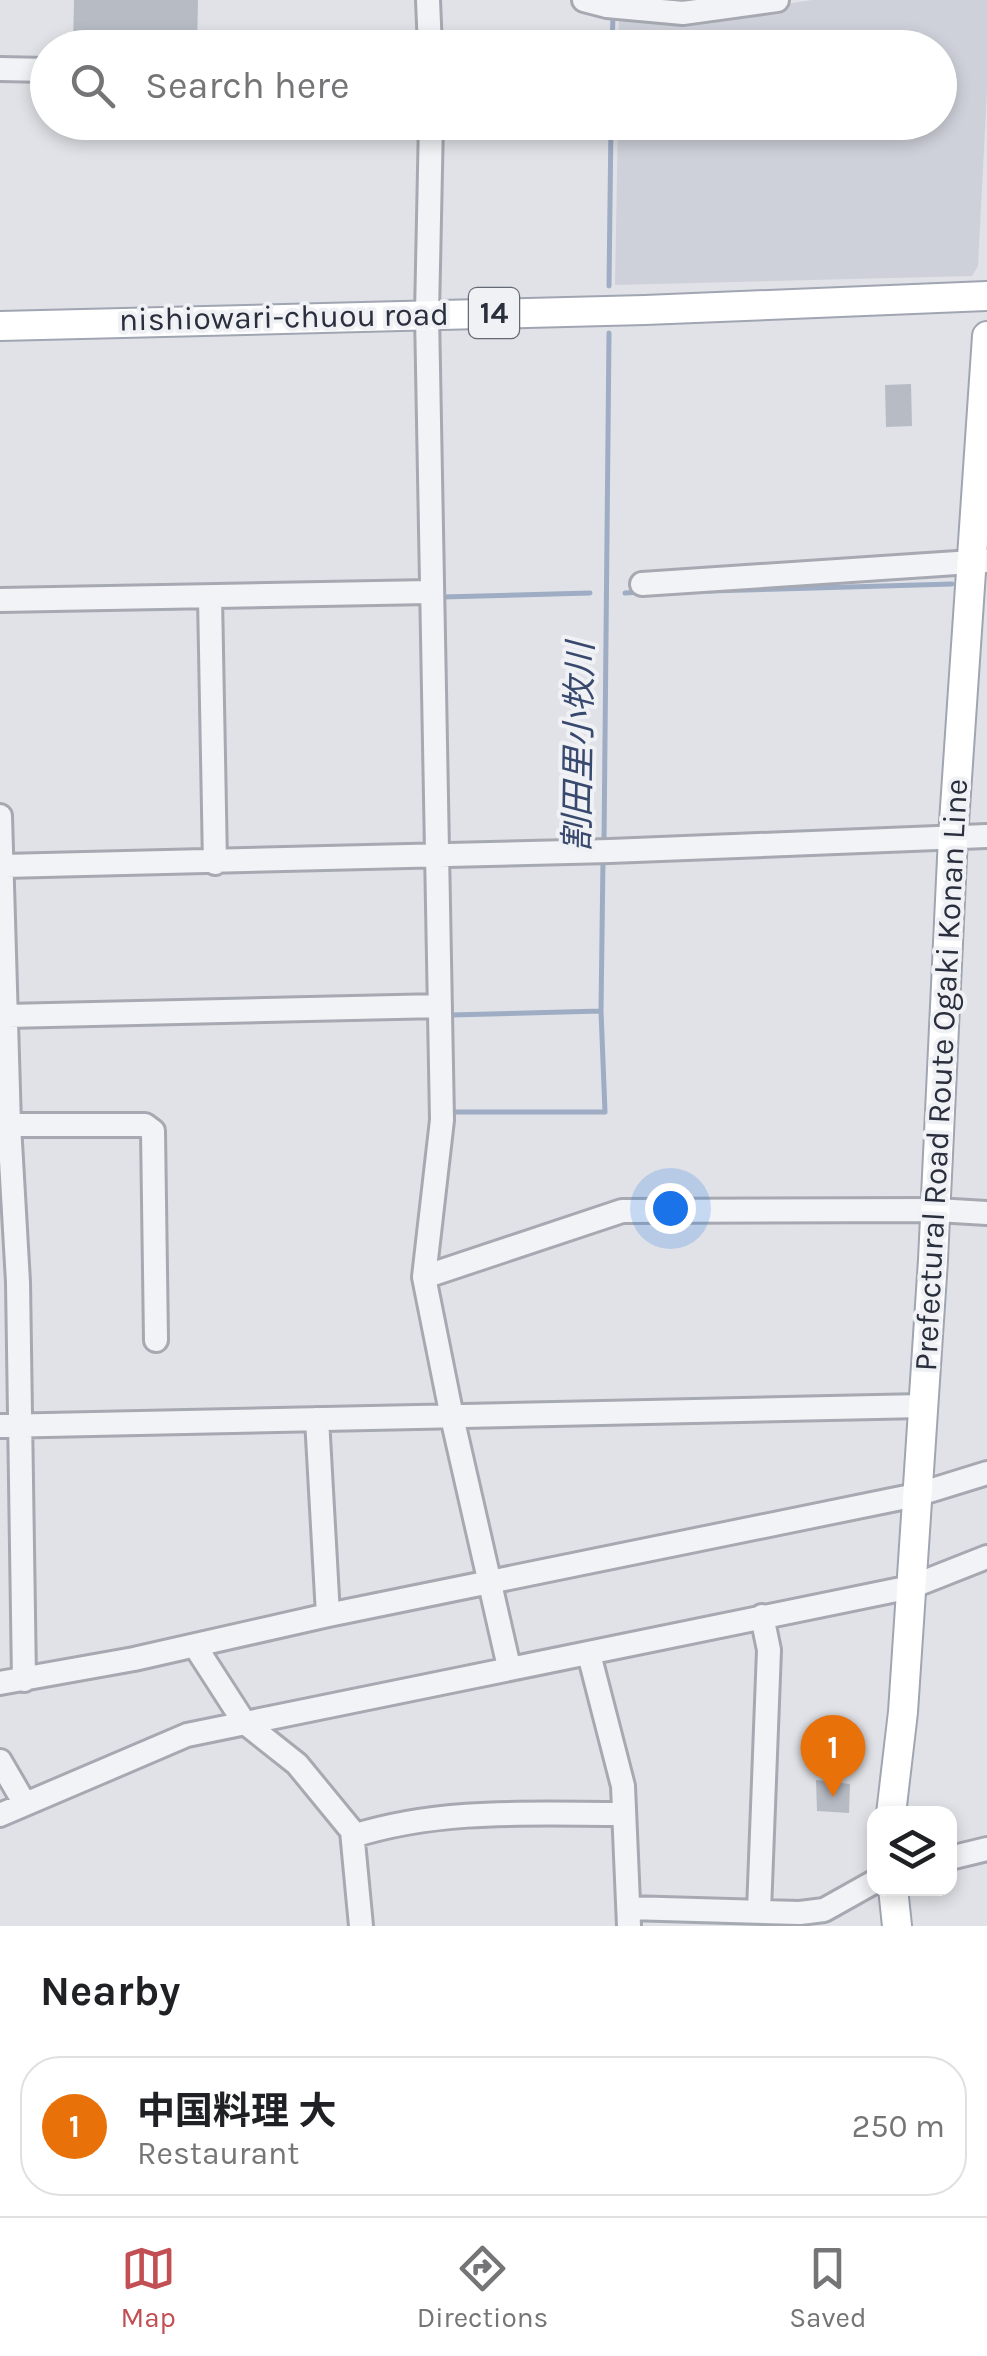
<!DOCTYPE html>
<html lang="en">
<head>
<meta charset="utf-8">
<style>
  :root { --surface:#fff; --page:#f2f2f2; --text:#202124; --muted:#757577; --line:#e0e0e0; --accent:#c24f53 }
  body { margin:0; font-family:Karla,"Noto Sans JP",sans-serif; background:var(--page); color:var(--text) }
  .controls { position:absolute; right:30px; bottom:30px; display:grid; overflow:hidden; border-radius:20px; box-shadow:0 5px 15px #0003 }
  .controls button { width:90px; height:90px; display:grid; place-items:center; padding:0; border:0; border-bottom:2px solid var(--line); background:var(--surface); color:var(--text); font:50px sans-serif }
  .you { position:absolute; left:670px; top:1208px; width:35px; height:35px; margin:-25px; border:8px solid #fff; border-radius:50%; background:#1a73e8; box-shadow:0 0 0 15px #1a73e833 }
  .badge { display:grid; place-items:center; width:65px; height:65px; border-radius:50%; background:var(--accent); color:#fff; font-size:32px; font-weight:700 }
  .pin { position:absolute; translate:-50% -82px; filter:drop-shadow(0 2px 5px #0008) }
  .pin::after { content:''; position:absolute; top:52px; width:35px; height:30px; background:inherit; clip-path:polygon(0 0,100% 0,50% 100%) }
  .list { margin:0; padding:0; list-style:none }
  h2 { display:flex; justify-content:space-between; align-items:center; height:130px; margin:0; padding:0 40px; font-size:42px }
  h2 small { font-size:32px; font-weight:400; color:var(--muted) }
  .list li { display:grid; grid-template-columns:65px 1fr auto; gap:30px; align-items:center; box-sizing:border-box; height:140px; margin:0 20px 20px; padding:0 20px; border:2px solid var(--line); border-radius:40px }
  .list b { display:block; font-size:38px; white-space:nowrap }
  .list p { margin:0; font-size:32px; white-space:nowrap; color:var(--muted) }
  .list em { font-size:32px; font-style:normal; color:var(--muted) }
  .icon { flex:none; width:55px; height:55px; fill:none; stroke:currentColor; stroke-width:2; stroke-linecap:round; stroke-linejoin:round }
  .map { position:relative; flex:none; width:987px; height:1926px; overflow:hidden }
  .search { position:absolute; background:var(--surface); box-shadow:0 5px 15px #0003; left:30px; right:30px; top:30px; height:110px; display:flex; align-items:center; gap:25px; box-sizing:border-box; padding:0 35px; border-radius:55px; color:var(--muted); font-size:38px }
  .sheet { height:290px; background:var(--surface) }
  nav { display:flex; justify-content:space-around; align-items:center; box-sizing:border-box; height:140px; border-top:2px solid var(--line); background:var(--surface); font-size:28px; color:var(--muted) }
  nav a { display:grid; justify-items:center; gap:5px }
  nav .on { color:var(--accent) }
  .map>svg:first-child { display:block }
  .built { fill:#ced1d9 }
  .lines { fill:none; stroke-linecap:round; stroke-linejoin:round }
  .stream { stroke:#9eacc4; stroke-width:5 }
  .building { fill:#b7bbc4 }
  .minor-casing { stroke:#a6a9b1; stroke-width:28 }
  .major-casing { stroke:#a0a5b2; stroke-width:32 }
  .minor { stroke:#f2f3f6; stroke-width:22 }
  .major { stroke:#fff; stroke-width:28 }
  .labels { text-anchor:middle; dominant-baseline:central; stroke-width:8; stroke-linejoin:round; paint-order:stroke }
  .shield { fill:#eff1f5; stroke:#656974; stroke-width:2.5 }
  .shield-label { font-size:30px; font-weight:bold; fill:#2a2f3d }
  .street-label { font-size:32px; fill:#2a2f3d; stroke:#eff1f5 }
  .water-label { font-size:35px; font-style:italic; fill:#38496d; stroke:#eff1f5 }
</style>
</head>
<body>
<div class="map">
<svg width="987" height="1926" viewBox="0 0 987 1926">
  <rect width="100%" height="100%" fill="#e0e2e7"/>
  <!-- built -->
  <path class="built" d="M812 0H987V90L978 266 972 276 615 285 618 123 940 122V48L618 47 619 20 698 18Z"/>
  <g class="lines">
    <!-- stream -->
    <path class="stream" d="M612 48 613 16
      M609 286 611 122
      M708 591 952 584
      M625 593 642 592
      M442 597 590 593
      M604 843 609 333
      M451 1015 601 1011 603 859
      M450 1112H605L601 1011"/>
  </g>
  <!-- building -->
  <path class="building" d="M74 0H198L197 48H73Z
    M911 384 912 426 886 427 885 385Z
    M816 1780 850 1784 849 1813 817 1811Z"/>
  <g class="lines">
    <defs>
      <path id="minor" d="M428 0 430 48
        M584 0 607 6 683 13 777 0
        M0 69 48 70
        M431 122 427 314 442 1120 424 1277 452 1417 509 1667
        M642 584 987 561
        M210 597 215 863
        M0 600 430 592
        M0 816 9 1125 18 1282 24 1680
        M4 866 610 851 987 836
        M7 1016 440 1006
        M9 1125H145L153 1131 156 1340
        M424 1277 622 1211 936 1210 987 1213
        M317 1419 328 1615
        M0 1426 922 1406
        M195 1646 244 1722 297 1764 352 1831 361 1926
        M589 1654 623 1786 629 1926
        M0 1683 134 1659 328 1615 916 1495 987 1473
        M0 1761 25 1804
        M0 1815 187 1735 911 1587 987 1557
        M353 1836C441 1808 532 1814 623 1814
        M950 1858 987 1849
        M629 1908 800 1913 824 1910 874 1882
        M759 1911 769 1650 762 1616"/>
      <path id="major" d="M0 326 645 310 987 296
        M891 1814 903 1712 933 1260 953 837 987 336
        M893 1888 897 1926"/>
    </defs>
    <!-- minor casing -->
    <use href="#minor" class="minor-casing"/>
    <!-- major casing -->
    <use href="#major" class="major-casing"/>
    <!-- minor -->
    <use href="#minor" class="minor"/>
    <!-- major -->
    <use href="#major" class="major"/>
  </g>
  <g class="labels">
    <!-- shield labels -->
    <rect class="shield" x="469" y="288" width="50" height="50" rx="8"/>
    <g class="shield-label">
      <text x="494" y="313">14</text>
    </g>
    <!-- street labels -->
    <g class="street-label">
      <text transform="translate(284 317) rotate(-1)">nishiowari-chuou road</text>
      <text transform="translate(941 1075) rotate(-87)">Prefectural Road Route Ogaki Konan Line</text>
    </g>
    <!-- water labels -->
    <g class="water-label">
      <text transform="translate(579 747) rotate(-89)">割田里小牧川</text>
    </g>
  </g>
</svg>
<div class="controls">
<button><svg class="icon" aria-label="layers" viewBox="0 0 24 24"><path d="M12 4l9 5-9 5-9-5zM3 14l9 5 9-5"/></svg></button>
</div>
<div class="you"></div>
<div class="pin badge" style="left:833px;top:1797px;background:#e8710a">1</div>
<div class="search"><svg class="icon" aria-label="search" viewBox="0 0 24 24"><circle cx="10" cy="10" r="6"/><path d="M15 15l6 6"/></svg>Search here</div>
</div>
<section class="sheet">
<h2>Nearby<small></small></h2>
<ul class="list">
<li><span class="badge" style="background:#e8710a">1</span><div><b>中国料理 大</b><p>Restaurant</p></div><em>250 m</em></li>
</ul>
</section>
<nav>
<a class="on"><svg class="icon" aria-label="map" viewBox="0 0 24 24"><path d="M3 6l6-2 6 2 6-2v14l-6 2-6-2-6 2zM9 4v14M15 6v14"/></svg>Map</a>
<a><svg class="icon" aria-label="directions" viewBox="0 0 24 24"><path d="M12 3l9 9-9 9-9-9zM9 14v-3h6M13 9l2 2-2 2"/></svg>Directions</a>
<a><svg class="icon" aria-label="saved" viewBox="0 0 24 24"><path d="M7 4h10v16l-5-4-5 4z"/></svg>Saved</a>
</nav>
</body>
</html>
